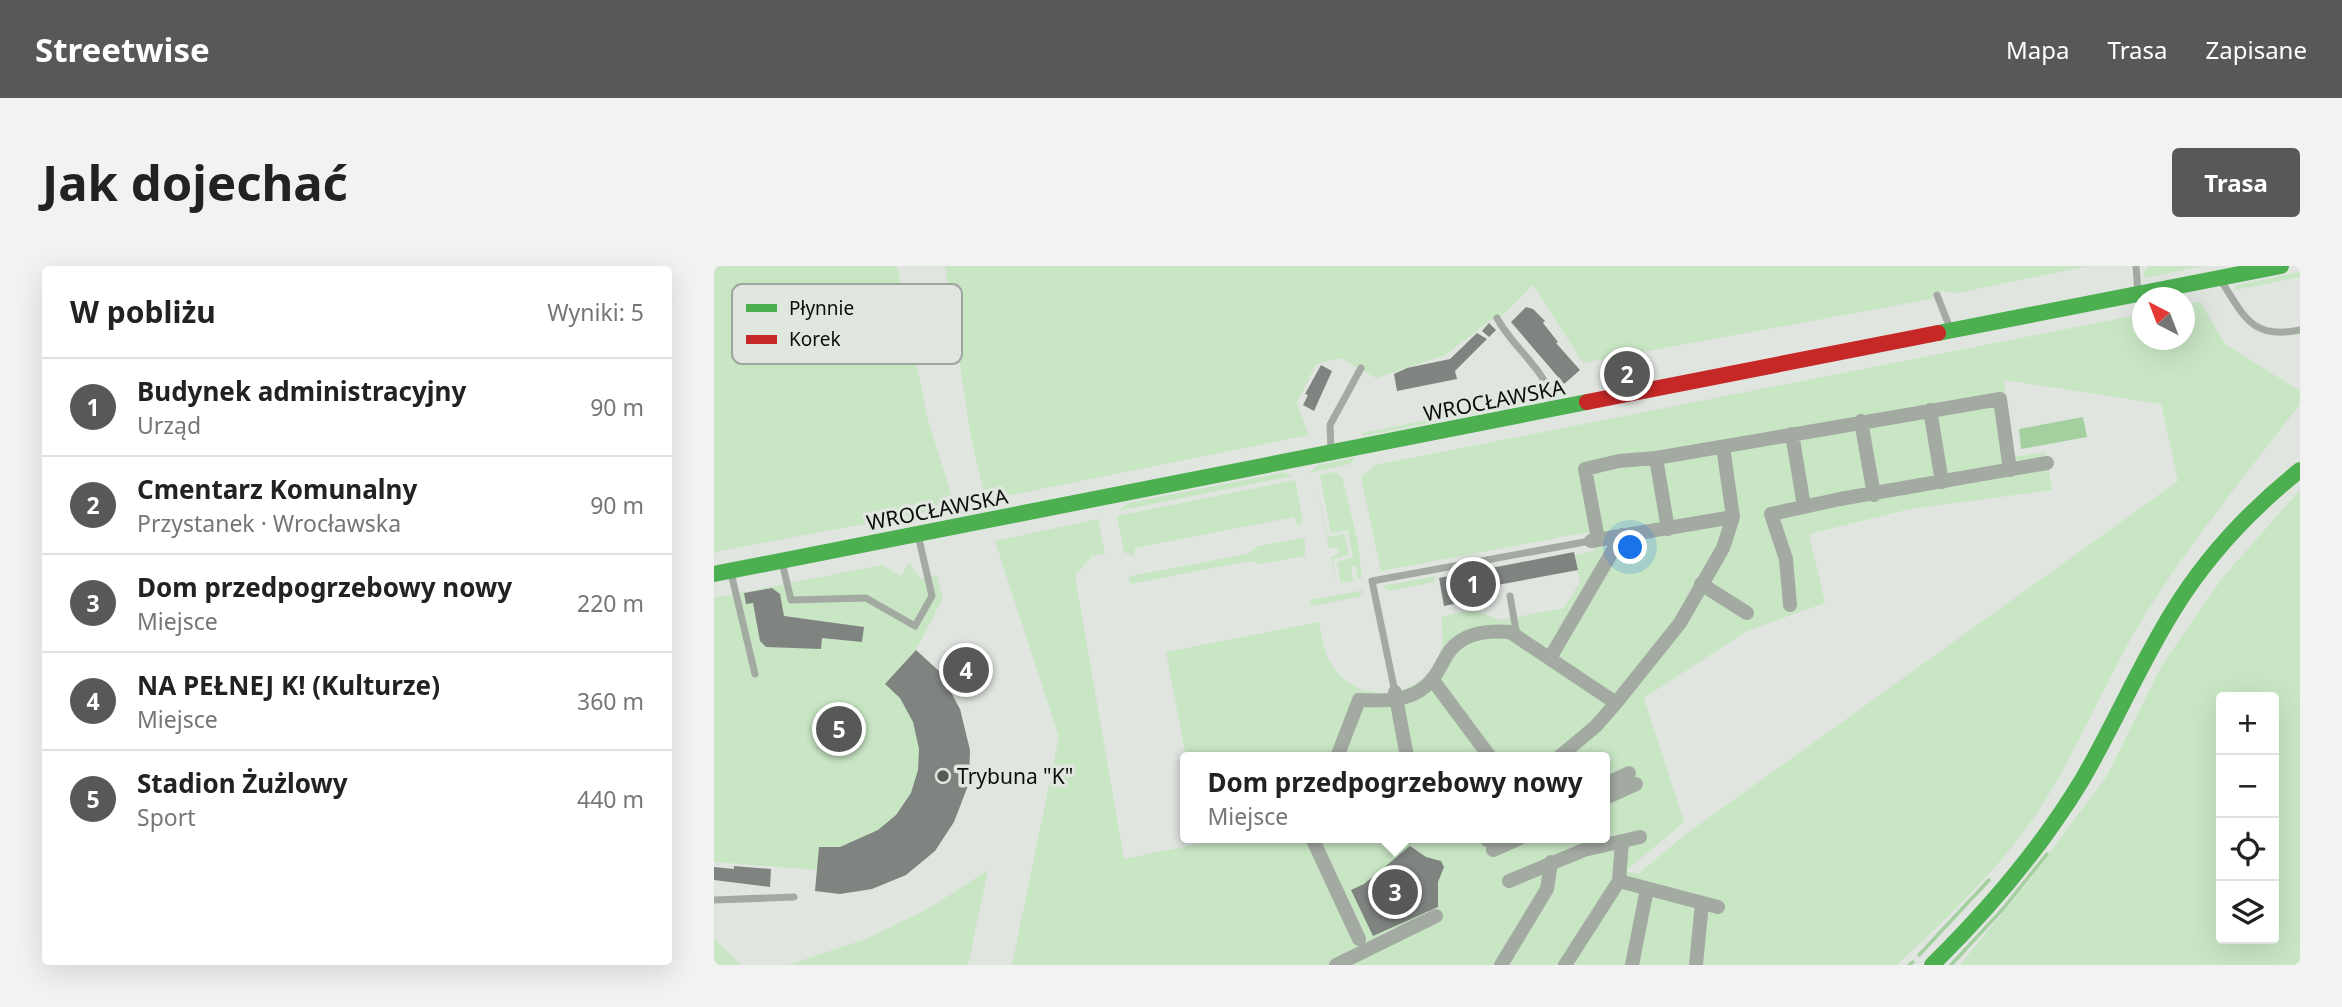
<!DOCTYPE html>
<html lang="pl">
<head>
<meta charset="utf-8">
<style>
  :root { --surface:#fff; --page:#f2f2f2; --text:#222; --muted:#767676; --line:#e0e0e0; --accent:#565956 }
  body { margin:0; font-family:"Noto Sans",sans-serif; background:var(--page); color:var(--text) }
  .controls { position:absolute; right:21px; bottom:21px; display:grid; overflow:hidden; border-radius:7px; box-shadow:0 7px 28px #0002 }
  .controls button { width:63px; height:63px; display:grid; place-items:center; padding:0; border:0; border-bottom:2px solid var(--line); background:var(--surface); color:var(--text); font:35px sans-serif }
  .compass { position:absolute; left:1418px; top:21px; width:63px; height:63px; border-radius:50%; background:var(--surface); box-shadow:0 7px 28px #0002; rotate:318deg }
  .you { position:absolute; left:917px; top:282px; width:24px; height:24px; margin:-18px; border:5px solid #fff; border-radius:50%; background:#1a73e8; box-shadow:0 0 0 10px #1a73e833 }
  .badge { display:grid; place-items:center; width:46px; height:46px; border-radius:50%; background:var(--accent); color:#fff; font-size:23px; font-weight:700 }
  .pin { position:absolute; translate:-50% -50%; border:4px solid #fff; box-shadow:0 2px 7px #0006 }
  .popup { position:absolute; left:466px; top:486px; width:430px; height:91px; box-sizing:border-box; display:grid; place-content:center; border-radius:7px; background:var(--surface); filter:drop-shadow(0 2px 5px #0005); font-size:23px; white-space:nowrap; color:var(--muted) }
  .popup b { font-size:26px; color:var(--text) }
  .popup::after { content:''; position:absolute; left:50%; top:100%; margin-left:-14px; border:14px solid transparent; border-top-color:var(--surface) }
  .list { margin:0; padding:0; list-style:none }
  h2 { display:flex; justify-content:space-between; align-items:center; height:91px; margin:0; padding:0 28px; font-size:30px }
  h2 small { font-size:23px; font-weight:400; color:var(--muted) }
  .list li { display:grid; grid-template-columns:46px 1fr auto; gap:21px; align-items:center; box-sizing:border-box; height:98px; padding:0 28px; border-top:2px solid var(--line) }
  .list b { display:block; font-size:26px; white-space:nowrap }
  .list p { margin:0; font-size:23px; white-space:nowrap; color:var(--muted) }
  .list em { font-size:23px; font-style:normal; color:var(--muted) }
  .icon { flex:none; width:38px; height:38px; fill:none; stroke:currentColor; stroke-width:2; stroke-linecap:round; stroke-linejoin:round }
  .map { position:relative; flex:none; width:1586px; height:699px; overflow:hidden; border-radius:7px }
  header { display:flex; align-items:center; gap:42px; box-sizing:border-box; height:98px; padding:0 35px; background:var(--accent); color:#fff }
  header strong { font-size:33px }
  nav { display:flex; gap:38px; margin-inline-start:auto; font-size:24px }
  .intro { display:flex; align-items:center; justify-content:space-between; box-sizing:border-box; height:168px; padding:0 42px }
  h1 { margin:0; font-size:49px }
  .button { padding:18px 32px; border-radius:7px; background:var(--accent); color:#fff; font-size:24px; font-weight:700 }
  main { display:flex; gap:42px; padding:0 42px }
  aside { flex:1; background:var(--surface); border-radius:7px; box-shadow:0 7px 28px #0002 }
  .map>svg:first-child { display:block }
  .green { fill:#c8e6c4; fill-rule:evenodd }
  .water { fill:#a4cf9f }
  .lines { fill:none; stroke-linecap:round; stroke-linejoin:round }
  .stream { stroke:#a4cf9f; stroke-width:3.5 }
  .building { fill:#808480 }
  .lane { stroke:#a3aaa2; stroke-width:7 }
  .street { stroke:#a3aaa2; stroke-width:14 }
  .fast { stroke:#4caf50; stroke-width:16 }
  .jam { stroke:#c62828; stroke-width:16 }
  .poi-dot { fill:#565956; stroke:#dfe7de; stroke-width:2.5 }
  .labels { text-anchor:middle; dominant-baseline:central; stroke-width:7; stroke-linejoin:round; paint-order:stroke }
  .street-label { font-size:21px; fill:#0b0e0b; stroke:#dfe7de }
  .poi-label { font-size:21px; fill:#0b0e0b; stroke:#dfe7de; text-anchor:start }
  .key { fill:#dfe7de; stroke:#9fa69f; stroke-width:2 }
  .key-label { font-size:19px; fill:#0b0e0b }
</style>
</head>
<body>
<header>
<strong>Streetwise</strong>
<nav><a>Mapa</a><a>Trasa</a><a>Zapisane</a></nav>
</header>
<div class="intro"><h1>Jak dojechać</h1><a class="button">Trasa</a></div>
<main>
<aside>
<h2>W pobliżu<small>Wyniki: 5</small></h2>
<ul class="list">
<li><span class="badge">1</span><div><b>Budynek administracyjny</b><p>Urząd</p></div><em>90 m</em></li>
<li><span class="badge">2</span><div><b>Cmentarz Komunalny</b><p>Przystanek · Wrocławska</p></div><em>90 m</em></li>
<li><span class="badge">3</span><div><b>Dom przedpogrzebowy nowy</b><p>Miejsce</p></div><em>220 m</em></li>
<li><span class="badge">4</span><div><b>NA PEŁNEJ K! (Kulturze)</b><p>Miejsce</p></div><em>360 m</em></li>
<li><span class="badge">5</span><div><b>Stadion Żużlowy</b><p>Sport</p></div><em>440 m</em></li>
</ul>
</aside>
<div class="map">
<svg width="1586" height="699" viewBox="0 0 1586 699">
  <rect width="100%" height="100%" fill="#e0e5e0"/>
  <!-- green -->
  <path class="green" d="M0 0H183L213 150 241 241 0 286Z
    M231 0H1375L1243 27 1228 25 1217 33 869 97 819 19 790 48 774 56 731 89 662 112 626 92 602 98 583 137 595 169 272 234 257 172Z
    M1435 0H1489L1431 12 1430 6Z
    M1586 6V11L1521 24 1523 19Z
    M1486 36 1511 78 1586 125V138C1533 207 1478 274 1432 347 1392 411 1365 484 1323 547 1285 604 1232 652 1183 699H298L345 471 281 275 384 253 391 288 378 290 361 310 410 593 488 577 487 572H891V491H472L452 386 605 356C608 370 609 385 617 398 644 442 713 434 727 383 730 372 728 362 727 351L758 344 787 354 850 342 866 316 861 289 880 285 875 266 667 305 647 211 661 199 1428 48V74H1470L1471 39ZM1290 114 1447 138 1464 215 972 568 924 608 912 605 970 556 930 432 1033 365 1111 337 1095 268 1196 243 1338 224 1332 186 1298 191Z
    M828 131 823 136 649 170 648 167Z
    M642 191 636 198 595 207 604 199Z
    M571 206 578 210 404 245 414 237Z
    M621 206 628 211 644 277 648 312 644 313 642 300 637 301 639 315 627 317 623 296 639 291 634 264 617 267 606 209Z
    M601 210 614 271 630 268 635 289 619 293 622 317 617 291 625 288 623 281 615 282Z
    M581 214 589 255 584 260 580 251 421 282 420 291 410 286 403 250Z
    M1586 224V699H1246L1316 613 1393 510 1448 399 1509 311ZM1507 431H1560V673H1507Z
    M588 272 591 274V290L547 298 535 295 417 318 414 314 416 310 533 288 544 280Z
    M195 297 206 313 223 309 229 332 202 384 221 585C183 617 152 632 101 625L103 604 0 596V332L168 299 187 310Z
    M721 310 720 316 675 325 668 320Z
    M650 324 645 331 597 340 596 334Z
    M274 604 254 699H74L152 673 214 643Z
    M0 673 27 699H0Z"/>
  <!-- water -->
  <path class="water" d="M1369 151 1373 171 1307 183 1305 163Z"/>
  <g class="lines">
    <!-- stream -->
    <path class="stream" d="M1205 689 1275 614
      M1195 699 1199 696
      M1237 699 1288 644 1333 588"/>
  </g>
  <!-- building -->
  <path class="building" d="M812 41 819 43 831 55 829 57 844 76 842 77 866 104 850 118 797 56Z
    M775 57 782 64 775 71 768 65Z
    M763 67 773 73 741 105 743 113 683 125 680 108 693 102 736 93Z
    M607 99 618 105 600 145 589 139 594 129 591 128Z
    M860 286 864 304 762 323 764 333 730 340 725 312Z
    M58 322 66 328 70 350 150 361 148 376 108 372 107 383 52 381 46 375 39 337 32 338 30 327Z
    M202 384 226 406 246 443 256 484 255 517 240 556 221 585 192 609 158 623 126 628 101 625 105 581H126L164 564 182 549 197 527 204 504 205 483 199 456 186 432 171 418Z
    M696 580 712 591 727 595 730 601 724 616V641L659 670 637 624 650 618Z
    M20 600 57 603 56 621 0 614V601L20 603Z"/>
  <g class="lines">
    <!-- lane -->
    <path class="lane" d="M1422 0 1424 28
      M1506 13C1530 50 1537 74 1586 64
      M1223 29 1236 62
      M783 52C800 84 833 103 840 140
      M617 185 616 159 647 102
      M68 296 77 334 152 332 201 360 218 330 204 269
      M17 307 41 408
      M796 330 803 370
      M681 426 658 315 876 275
      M0 634 80 631"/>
    <!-- street -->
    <path class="street" d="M1216 144 1228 216
      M1147 155 1160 229
      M1078 168 1090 240
      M942 192 954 263
      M884 273 871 203 905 195 942 192 1286 133 1296 204
      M877 275 1019 251
      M987 318 1033 347
      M1076 339 1072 293 1057 248 1126 233 1333 197
      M836 392 908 269
      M718 413 776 491
      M681 426 693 491
      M902 437 966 357 1009 282 1019 251 1009 181
      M623 491 645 434C668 435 694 436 712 420 722 412 727 399 733 389 746 367 773 364 796 366L902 437 882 460 845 491
      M891 518 915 507
      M891 532 922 518
      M598 572 645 673
      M773 574 778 572
      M908 575 905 615 1004 641
      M779 584 806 572
      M795 615 870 584 926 571
      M622 699 722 650
      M787 699 833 623 837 596
      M851 699 905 615
      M918 699 933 623
      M982 699 988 637"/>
    <!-- fast -->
    <path class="fast" d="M1224 67 1567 0
      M0 308 873 136
      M1218 699C1275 643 1327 582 1368 514 1400 459 1425 400 1459 345 1492 291 1536 244 1586 204"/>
    <!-- jam -->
    <path class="jam" d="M873 136 1224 67"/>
  </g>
  <!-- markers -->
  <circle class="poi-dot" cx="229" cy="510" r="7"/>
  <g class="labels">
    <!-- street labels -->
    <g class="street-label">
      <text transform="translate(780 134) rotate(-11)">WROCŁAWSKA</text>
      <text transform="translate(223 243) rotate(-11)">WROCŁAWSKA</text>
    </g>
    <!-- poi labels -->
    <g class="poi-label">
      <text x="243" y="510">Trybuna "K"</text>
    </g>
  </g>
  <!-- legend -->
  <rect x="18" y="18" width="230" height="80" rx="10" class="key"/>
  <rect x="32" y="38" width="31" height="8" fill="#4caf50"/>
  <rect x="32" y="69" width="31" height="9" fill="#c62828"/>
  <g class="key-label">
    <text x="75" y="49">Płynnie</text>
    <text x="75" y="80">Korek</text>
  </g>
</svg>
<div class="controls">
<button>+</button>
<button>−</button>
<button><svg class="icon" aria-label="locate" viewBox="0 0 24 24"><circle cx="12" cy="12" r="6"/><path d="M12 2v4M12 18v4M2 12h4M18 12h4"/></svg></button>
<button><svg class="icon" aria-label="layers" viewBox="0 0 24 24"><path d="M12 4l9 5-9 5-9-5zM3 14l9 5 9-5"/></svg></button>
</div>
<svg class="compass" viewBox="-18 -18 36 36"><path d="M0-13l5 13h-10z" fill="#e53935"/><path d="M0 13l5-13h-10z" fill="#767676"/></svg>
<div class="you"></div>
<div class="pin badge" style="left:759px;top:318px">1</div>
<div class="pin badge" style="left:913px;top:108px">2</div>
<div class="pin badge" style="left:681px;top:626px">3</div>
<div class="popup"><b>Dom przedpogrzebowy nowy</b>Miejsce</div>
<div class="pin badge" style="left:252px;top:404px">4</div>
<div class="pin badge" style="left:125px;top:463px">5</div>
</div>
</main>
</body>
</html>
